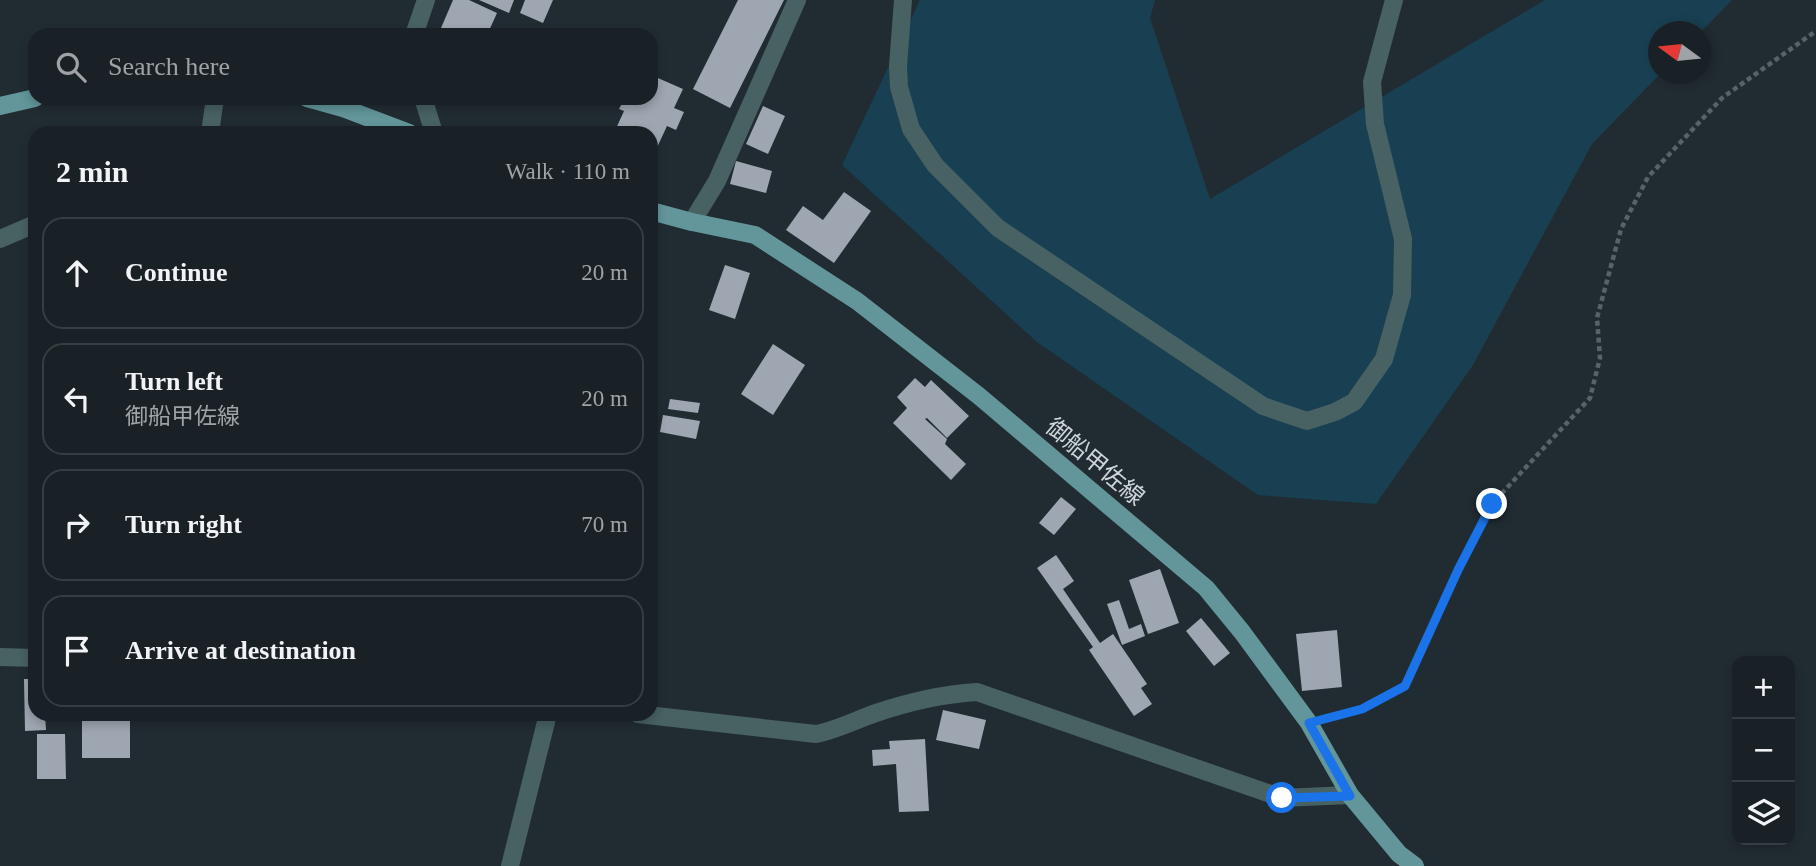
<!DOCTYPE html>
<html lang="en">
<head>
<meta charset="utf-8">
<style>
  :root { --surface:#192126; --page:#262e32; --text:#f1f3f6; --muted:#9fa3a7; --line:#373e43 }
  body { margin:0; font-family:"Times New Roman","Noto Sans JP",serif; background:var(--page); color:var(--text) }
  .controls { position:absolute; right:21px; bottom:21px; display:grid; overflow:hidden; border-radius:14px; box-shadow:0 4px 10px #0003 }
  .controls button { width:63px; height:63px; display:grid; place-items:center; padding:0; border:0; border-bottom:2px solid var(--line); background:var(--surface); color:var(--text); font:35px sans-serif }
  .compass { position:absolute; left:1648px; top:21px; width:63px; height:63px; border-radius:50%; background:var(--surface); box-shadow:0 4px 10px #0003; rotate:285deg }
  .stop { position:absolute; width:21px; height:21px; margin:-16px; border:5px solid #1a73e8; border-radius:50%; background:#fff }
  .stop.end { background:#1a73e8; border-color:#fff; box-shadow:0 2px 7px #0008 }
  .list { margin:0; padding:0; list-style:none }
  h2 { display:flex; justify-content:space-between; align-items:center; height:91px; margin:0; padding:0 28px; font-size:30px }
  h2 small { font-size:23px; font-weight:400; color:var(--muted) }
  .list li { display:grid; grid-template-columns:46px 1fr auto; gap:21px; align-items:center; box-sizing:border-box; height:112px; margin:0 14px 14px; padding:0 14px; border:2px solid var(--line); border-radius:21px }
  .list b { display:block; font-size:26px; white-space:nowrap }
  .list p { margin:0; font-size:23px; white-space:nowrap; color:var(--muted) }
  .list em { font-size:23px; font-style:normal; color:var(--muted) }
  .icon { flex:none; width:38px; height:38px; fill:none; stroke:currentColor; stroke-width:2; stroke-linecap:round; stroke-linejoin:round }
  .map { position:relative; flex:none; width:1816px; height:866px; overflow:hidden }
  .search { position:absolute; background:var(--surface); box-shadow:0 4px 10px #0003; left:28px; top:28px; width:630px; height:77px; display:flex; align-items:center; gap:18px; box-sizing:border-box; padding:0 24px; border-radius:21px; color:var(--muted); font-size:26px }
  .panel { position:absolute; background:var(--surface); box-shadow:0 4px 10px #0003; left:28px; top:126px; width:630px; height:595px; border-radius:21px }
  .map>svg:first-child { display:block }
  .green { fill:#184052 }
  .building { fill:#9ea6b1 }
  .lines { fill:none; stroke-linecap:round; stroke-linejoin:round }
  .path { stroke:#596268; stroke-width:4.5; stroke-dasharray:5 3.5; stroke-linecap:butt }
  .minor { stroke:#486162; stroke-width:18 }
  .major { stroke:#62969a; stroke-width:18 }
  .route { stroke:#1a73e8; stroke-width:9 }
  .labels { text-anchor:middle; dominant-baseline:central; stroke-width:7; stroke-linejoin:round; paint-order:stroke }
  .street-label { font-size:24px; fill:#ced5d9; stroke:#212c32 }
</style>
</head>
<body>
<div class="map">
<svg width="1816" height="866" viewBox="0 0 1816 866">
  <rect width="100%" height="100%" fill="#212c32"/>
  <!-- green -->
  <path class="green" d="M920 0H1155L1150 18 1210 199 1545 0H1732L1701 32H1658V74H1660L1592 144 1473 365 1376 504 1258 495 1037 342 842 165Z"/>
  <!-- building -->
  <path class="building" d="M453 0H469L497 13 487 35H438Z
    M479 0H514L509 13Z
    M525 0H553L543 23 520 13Z
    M738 0H784L730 108 693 89Z
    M651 75 683 89 674 108 684 112 676 130 667 126 654 154 651 153V133H614L624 111 619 109 625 98H651Z
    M763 106 785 116 768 154 746 144Z
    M736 161 772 171 766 193 730 184Z
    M844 192 871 211 834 263 786 230 803 206 823 220Z
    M725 265 750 273 735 319 709 310Z
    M773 344 805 365 773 415 741 394Z
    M915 378 925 387 931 380 969 416 947 438 927 418 925 419 947 439 945 444 966 464 951 480 893 423 907 408 897 397Z
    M670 399 700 403 698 413 668 409Z
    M663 415 700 421 696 439 660 432Z
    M1061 497 1076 509 1054 535 1039 523Z
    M1056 555 1074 581 1063 589 1100 643 1113 634 1147 684 1141 688 1152 704 1134 716 1089 650 1093 647 1037 568Z
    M1160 569 1179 623 1148 634 1129 580Z
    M1119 600 1129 629 1141 624 1145 636 1122 645 1107 604Z
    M1201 618 1230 653 1214 666 1186 631Z
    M1337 630 1342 687 1302 691 1296 634Z
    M24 679H35V714H45L46 730 25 731Z
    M943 710 986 720 979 749 936 740Z
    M82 714H130V758H82Z
    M37 734H65L66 779H37Z
    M925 739 929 811 899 812 896 764 873 766 872 750 890 749 889 741Z"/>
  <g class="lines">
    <!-- path -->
    <path class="path" d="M1330 717 1362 709 1405 686 1458 570 1492 504 1590 398 1600 358 1597 318 1621 229 1648 177 1722 98 1816 31"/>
    <!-- minor -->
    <path class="minor" d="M903 0 898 66 899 87 911 129 935 165 998 228 1263 406 1307 421 1335 412 1354 402 1384 359 1402 295 1403 239 1375 124 1372 82 1394 0
      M414 35 426 0
      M423 98 434 133
      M210 133 215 98
      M692 222 717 181 797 0
      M0 239 35 224
      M0 657 35 658
      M638 714 816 734C836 730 854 721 873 714 905 703 943 694 977 692L1282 798 1350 795
      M510 866 548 714"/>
    <!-- major -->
    <path class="major" d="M307 98 343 108 409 133
      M0 106 35 98
      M651 211 692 222 755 235 857 301 979 396 1206 588 1242 632 1309 723 1350 795 1399 854 1415 866"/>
  </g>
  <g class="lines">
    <!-- route -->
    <path class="route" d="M1282 798 1350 796 1309 723 1362 709 1405 686 1458 570 1492 504"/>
  </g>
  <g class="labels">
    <!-- street labels -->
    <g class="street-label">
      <text transform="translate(1095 462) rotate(40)">御船甲佐線</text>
    </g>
  </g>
</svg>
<div class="controls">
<button>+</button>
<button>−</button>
<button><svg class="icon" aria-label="layers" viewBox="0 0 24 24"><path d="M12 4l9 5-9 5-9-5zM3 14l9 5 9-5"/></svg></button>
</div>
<svg class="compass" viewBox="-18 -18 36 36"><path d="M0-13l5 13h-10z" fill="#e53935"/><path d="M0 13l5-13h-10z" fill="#9fa3a7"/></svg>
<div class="stop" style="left:1282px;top:798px"></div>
<div class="stop end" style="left:1492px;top:504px"></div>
<div class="search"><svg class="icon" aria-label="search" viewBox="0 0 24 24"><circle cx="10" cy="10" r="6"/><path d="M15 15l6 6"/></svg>Search here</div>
<section class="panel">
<h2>2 min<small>Walk · 110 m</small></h2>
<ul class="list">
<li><svg class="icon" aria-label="ahead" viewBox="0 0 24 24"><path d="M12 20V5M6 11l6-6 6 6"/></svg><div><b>Continue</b></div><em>20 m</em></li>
<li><svg class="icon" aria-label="left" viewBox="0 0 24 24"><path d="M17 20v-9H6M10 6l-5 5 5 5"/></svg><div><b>Turn left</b><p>御船甲佐線</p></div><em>20 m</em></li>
<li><svg class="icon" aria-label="right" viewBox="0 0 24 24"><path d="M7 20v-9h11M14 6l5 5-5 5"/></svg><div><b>Turn right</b></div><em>70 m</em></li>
<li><svg class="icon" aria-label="arrive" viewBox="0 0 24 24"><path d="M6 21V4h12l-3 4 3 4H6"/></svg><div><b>Arrive at destination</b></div></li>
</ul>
</section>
</div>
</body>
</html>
